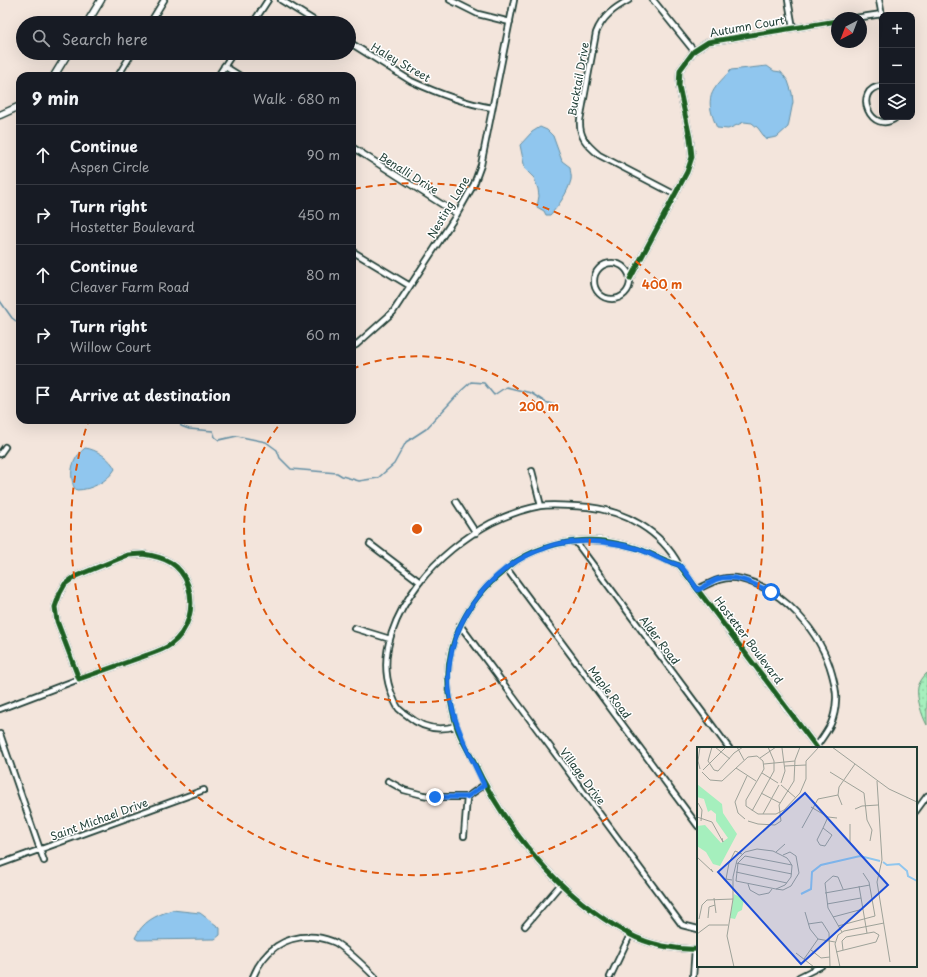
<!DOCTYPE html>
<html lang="en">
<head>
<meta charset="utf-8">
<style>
  :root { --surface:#171b24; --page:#20242c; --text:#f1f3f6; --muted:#9ea1a6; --line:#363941 }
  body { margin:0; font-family:"Playpen Sans",sans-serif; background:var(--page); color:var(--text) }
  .controls { position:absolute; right:12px; top:12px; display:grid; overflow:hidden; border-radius:8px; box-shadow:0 4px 16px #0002 }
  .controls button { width:36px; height:36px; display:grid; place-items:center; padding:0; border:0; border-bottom:1px solid var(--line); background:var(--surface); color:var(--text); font:20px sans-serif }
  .compass { position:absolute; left:831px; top:12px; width:36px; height:36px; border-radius:50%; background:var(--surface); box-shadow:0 4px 16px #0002; rotate:222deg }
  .stop { position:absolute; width:12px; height:12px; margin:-9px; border:3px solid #1a73e8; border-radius:50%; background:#fff }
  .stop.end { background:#1a73e8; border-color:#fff; box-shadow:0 1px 4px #0008 }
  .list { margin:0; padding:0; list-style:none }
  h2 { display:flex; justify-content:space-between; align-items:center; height:52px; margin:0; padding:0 16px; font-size:17px }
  h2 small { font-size:13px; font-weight:400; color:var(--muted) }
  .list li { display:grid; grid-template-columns:26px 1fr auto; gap:12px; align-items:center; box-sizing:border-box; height:60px; padding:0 16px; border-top:1px solid var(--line) }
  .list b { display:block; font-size:15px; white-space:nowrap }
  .list p { margin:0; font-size:13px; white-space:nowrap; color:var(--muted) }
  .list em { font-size:13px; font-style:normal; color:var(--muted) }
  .icon { flex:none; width:22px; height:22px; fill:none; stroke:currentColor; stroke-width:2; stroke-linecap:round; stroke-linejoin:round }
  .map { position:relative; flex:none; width:927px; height:977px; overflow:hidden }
  .search { position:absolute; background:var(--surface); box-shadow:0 4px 16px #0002; left:16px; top:16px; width:340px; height:44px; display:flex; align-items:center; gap:10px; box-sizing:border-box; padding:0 14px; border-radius:22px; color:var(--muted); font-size:15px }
  .panel { position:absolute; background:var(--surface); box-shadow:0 4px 16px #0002; left:16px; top:72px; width:340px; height:352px; border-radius:12px }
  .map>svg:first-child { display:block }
  .grass { fill:url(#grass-dots); stroke:#629678 }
  .water { fill:#90c6ee; stroke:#638fa4 }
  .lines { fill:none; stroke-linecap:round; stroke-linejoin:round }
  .stream { stroke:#638fa4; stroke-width:1.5 }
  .street-casing { stroke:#1f3d34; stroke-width:8 }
  .secondary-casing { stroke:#1f3d34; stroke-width:9 }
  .street { stroke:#fff; stroke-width:4.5 }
  .secondary { stroke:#fff; stroke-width:6 }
  .cycleway-casing { stroke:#fff; stroke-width:8 }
  .cycleway { stroke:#1b5e20; stroke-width:5 }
  .route { stroke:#1a73e8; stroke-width:5 }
  .ring { fill:none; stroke:#de580e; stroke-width:2; stroke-dasharray:7 5 }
  .labels { text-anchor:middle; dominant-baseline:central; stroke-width:3; stroke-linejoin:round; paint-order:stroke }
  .street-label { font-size:11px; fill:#1f3d34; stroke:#fff }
  .inset-river { fill:none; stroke:#90c6ee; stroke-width:2 }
  .inset-road { fill:none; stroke:#9ea299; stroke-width:1 }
  .view { fill:#1d4ed8; fill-opacity:0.15; stroke:#1d4ed8; stroke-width:2 }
  .inset-edge { fill:none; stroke:#1f3d34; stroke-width:2 }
  .centre { fill:#de580e; stroke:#fff; stroke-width:2 }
  .ring-label { font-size:12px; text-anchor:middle; font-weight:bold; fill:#de580e; stroke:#fff; stroke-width:3; stroke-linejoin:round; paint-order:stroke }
</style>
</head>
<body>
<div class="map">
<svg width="927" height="977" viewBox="0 0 927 977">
  <defs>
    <pattern id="grass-dots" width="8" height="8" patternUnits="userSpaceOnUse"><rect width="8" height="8" fill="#a5efbd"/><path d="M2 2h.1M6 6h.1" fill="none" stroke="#8ecea3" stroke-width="1.8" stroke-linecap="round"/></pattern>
  </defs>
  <rect width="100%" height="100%" fill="#f3e5dc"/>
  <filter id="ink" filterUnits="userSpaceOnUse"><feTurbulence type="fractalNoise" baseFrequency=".025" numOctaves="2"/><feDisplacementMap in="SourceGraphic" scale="8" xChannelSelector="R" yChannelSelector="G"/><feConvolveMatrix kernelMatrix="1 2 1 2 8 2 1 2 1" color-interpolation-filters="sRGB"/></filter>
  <g filter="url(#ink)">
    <!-- grass -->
    <path class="grass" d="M927 673V725C922 716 916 697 918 687 920 681 923 677 927 673Z"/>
    <!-- water -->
    <path class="water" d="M767 66 774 71 781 72 788 81 792 93 793 102 788 127 777 137 766 139 758 128 752 123 744 122 728 129 717 128C704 97 710 92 731 70Z
      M540 127 547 130 553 136 562 161 570 167C570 171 572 176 571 180 568 192 558 207 550 215H546L544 211 537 207 539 196 538 189 534 178 525 169 520 145 532 132Z
      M85 448C96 449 111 459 115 469 108 481 91 490 77 490 73 488 73 484 72 479 70 467 75 456 85 448Z
      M172 910 200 913 220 928V935L215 939 138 940 135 938C143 921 155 916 172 910Z"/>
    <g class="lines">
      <!-- stream -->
      <path class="stream" d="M0 301 12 318 20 324
        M179 420 181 426 189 429 213 431 215 437 219 440 237 436 266 442 277 450 280 458 291 469 337 473 342 476 359 481 378 478 394 464 406 442 426 429 462 390 471 382 484 383 494 395 506 387 531 393 545 402 558 406"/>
      <defs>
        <path id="street" d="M281 0 318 23
          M450 0 478 14 510 22
          M629 0C614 8 602 17 596 33L580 120C579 137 586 144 599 155L674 194
          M653 0 694 51
          M788 0 793 28
          M879 0 882 16
          M855 18 882 14
          M150 23 164 0
          M253 23 268 0
          M349 42 411 81C437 93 463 103 492 108
          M224 66 240 76
          M118 76 132 53
          M218 76 233 53
          M882 86C851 88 871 138 897 117
          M352 147 457 214
          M352 251 410 286
          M594 281a18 18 0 1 1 36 0a18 18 0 1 1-36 0Z
          M630 279 687 172 692 157 690 138 679 86 680 70 694 51 708 42 837 21
          M352 347 356 345 393 312 457 214 474 184 481 165 514 0
          M0 454 5 447
          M532 471 541 506
          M456 502 476 533
          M576 542 729 748
          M370 544 420 582
          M143 554C164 557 180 563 188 585 195 607 189 631 170 645 162 651 149 654 139 658 119 665 99 672 79 679L57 621 55 607 60 593 65 584 76 576 128 555Z
          M507 569 698 826
          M698 589C712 582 725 575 741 579 784 589 821 633 832 674 834 682 837 692 836 700 835 722 828 730 816 747
          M460 625 682 925 698 929
          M354 628 390 639
          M0 709 79 679
          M456 726C439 731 422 728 408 716 405 714 401 711 399 709 395 704 392 695 390 689 378 652 397 612 419 583 437 559 465 537 491 523 505 516 524 509 540 506 552 504 576 506 588 507 625 511 661 531 679 565
          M0 734 44 861
          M388 781 404 790 423 795 435 797H467L484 785
          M916 811 927 796
          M464 836 467 797
          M0 864 204 790
          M525 926 561 884
          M698 949C676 950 649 945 629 934 560 897 506 830 473 760 467 749 459 737 456 725 453 715 451 704 449 694 442 647 467 601 502 573 507 569 511 565 516 561 541 545 575 538 604 541 617 543 631 546 642 550 655 555 666 561 679 565L817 748
          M253 977C264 950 285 935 315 937 322 938 330 940 336 943 350 952 363 965 375 977
          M610 977 630 935
          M693 977 695 949
          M799 977 821 966"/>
        <path id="secondary" d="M87 23 101 0
          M54 76 68 53
          M0 115 20 106"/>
      </defs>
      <!-- street casing -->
      <use href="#street" class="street-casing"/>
      <!-- secondary casing -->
      <use href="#secondary" class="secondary-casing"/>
      <!-- street -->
      <use href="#street" class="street"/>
      <!-- secondary -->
      <use href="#secondary" class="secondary"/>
      <defs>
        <path id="cycleway" d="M630 279 687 172 692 157 690 138 679 86 680 70 694 51 708 42 837 21
          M143 554C164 557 180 563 188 585 195 607 189 631 170 645 162 651 149 654 139 658 119 665 99 672 79 679L57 621 55 607 60 593 65 584 76 576 128 555Z
          M698 949C676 950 649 945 629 934 560 897 506 830 473 760 467 749 459 737 456 725 453 715 451 704 449 694 442 647 467 601 502 573 507 569 511 565 516 561 541 545 575 538 604 541 617 543 631 546 642 550 655 555 666 561 679 565L817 748"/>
      </defs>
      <!-- cycleway casing -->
      <use href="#cycleway" class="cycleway-casing"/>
      <!-- cycleway -->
      <use href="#cycleway" class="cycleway"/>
    </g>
  </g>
  <g class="lines" filter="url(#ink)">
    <!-- route -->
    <path class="route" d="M435 797H467L484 785C467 748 445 711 449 668 454 617 490 570 537 551 544 549 551 545 557 544 584 539 609 541 635 548 646 551 655 557 666 561 670 563 676 563 680 566 687 572 692 582 698 590 704 587 709 583 715 580 734 572 754 584 771 592"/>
  </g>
  <!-- distance rings -->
  <g class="ring">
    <path d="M352 369A173 173 0 1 1 283 420"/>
    <path d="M354 189A346 346 0 1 1 88 422"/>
  </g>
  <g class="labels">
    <!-- street labels -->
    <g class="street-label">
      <text transform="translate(747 26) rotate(-10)">Autumn Court</text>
      <text transform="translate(401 62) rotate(30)">Haley Street</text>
      <text transform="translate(578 79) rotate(-80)">Bucktail Drive</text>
      <text transform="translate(409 173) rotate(32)">Benalli Drive</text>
      <text transform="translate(448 207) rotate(-59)">Nesting Lane</text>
      <text transform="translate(660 640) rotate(53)">Alder Road</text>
      <text transform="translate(749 640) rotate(53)">Hostetter Boulevard</text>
      <text transform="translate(610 692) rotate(53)">Maple Road</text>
      <text transform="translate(583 776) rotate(53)">Village Drive</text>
      <text transform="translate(99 819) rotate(-20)">Saint Michael Drive</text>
    </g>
  </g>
  <!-- overview -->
  <g transform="translate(697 747)">
    <rect width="220" height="220" fill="#f3e5dc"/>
    <path d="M0 37 25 57 26 66 40 87 23 119 16 117 9 105 0 99V79L8 78 24 96 31 91 19 74V67L14 63 11 65 7 52 0 50ZM37 147 47 152 45 163 41 165 38 172 33 171Z" fill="#a5efbd"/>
    <path class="inset-river" d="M186 115 190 118 202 117 210 124 211 129 220 134M104 147 114 142 115 125 124 118 163 109 183 114"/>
    <path class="inset-road" d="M3 0 1 14 3 22M15 0 11 14 17 23 21 24 37 6 46 0M18 0 33 12M40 0 47 13M135 0 192 42 220 55M63 11 79 0M67 17 98 14M88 19 109 18M39 21 59 34M6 23 29 0M5 25 13 33 25 34 51 10 60 9 66 14 67 22 49 53V59L61 67H79L87 63 103 46 109 32V14L122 0M133 25 167 46 170 73 175 83 173 94M65 26 81 36M180 34 185 113 180 135 193 215M84 36 88 24 85 1M84 38 99 51M64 46 83 56M1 56 5 63 4 74M145 58 141 48 142 40 158 17M114 60 131 70 140 71M158 62 165 59 181 58M55 64 77 24V14L71 0M66 67 82 38M0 70 15 75 26 95 25 91M48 72 41 66 38 55 50 29M51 74 61 77 78 78 84 74 82 58 97 34 98 13 103 0M105 81 121 52 141 48M126 81 135 88 128 99 123 98 120 93ZM126 81 131 70M153 96V77M79 105 88 97M0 110 16 125 14 122M39 116 95 127M39 125 90 136M35 133 29 132 32 116 38 104 45 107M51 137 53 143 62 148 72 146 75 142M162 139 170 186M79 142 86 143 94 139 102 126 99 109 93 105 86 108M128 146 173 138M17 151 19 166M130 157 164 151M136 170 166 162M11 171 12 160 18 158M2 172 5 158 10 153 36 152M111 177 125 175 132 186 133 220M141 179 178 169 172 135 166 126M145 185 131 161 128 136 136 129 141 130 146 142M0 187 12 178H31M121 192 138 195M114 203 124 211 133 210M139 205 179 195 182 188 177 185 149 190 145 194 146 203M99 206 117 220M107 212 121 192 113 182 108 165M37 220 30 189 36 152V130L40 113 48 105 60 102 76 104 90 111 93 115 94 117 95 118V119L94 130 88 138 79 142 39 134 41 116 48 109 95 118M143 220 138 197 141 188 147 184 187 176"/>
    <path class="view" d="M108 46 191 138 104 217 21 125Z"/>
    <rect width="220" height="220" class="inset-edge"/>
  </g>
  <circle cx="417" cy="529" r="6" class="centre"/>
  <g class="ring-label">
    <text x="662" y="289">400 m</text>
    <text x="539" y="411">200 m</text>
  </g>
</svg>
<div class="controls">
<button>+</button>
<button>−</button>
<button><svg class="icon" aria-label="layers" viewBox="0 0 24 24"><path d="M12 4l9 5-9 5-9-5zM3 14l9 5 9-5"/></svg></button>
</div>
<svg class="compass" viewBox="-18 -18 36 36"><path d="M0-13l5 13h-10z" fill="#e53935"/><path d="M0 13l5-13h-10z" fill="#9ea1a6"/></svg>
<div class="stop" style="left:771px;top:592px"></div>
<div class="stop end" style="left:435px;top:797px"></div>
<div class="search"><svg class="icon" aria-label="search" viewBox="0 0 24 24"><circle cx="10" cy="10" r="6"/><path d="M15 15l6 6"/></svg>Search here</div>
<section class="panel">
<h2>9 min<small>Walk · 680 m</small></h2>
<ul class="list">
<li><svg class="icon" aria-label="ahead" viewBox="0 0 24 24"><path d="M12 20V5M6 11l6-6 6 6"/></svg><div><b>Continue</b><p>Aspen Circle</p></div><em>90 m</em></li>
<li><svg class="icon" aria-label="right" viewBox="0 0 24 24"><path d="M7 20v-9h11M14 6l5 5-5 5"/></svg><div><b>Turn right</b><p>Hostetter Boulevard</p></div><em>450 m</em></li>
<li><svg class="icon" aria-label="ahead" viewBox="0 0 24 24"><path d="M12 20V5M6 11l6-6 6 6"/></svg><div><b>Continue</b><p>Cleaver Farm Road</p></div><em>80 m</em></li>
<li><svg class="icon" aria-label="right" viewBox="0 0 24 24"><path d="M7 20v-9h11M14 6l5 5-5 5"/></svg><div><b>Turn right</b><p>Willow Court</p></div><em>60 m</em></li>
<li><svg class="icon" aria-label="arrive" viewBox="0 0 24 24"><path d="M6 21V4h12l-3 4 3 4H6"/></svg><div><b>Arrive at destination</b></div></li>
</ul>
</section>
</div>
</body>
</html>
